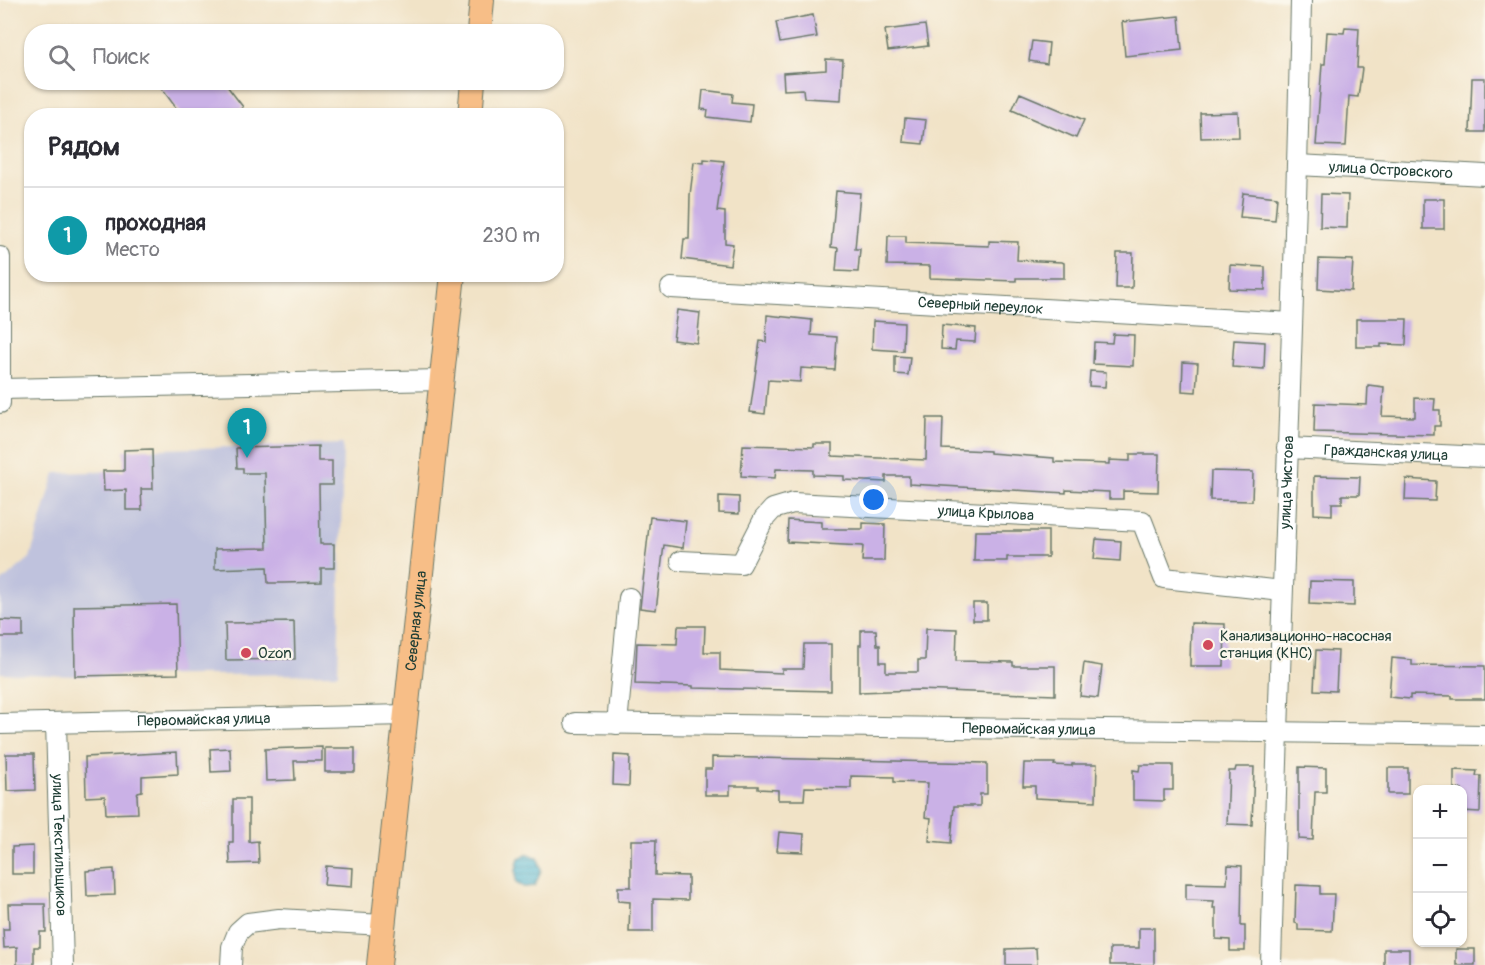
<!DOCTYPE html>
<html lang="ru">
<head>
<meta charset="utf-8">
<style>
  :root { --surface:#fff; --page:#f2f2f3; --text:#2b2b33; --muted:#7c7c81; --line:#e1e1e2; --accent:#ea580c }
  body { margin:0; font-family:Pangolin,sans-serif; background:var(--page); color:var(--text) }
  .controls { position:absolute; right:18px; bottom:18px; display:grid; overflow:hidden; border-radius:12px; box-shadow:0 2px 4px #0004 }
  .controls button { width:54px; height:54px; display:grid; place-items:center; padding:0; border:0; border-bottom:2px solid var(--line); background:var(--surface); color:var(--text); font:30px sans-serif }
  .you { position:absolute; left:874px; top:500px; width:21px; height:21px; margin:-15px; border:4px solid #fff; border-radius:50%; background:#1a73e8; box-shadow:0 0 0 9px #1a73e833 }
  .badge { display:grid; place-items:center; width:39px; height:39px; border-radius:50%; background:var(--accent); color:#fff; font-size:20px; font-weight:700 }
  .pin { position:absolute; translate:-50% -50px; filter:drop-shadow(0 2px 3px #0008) }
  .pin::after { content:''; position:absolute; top:32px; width:21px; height:18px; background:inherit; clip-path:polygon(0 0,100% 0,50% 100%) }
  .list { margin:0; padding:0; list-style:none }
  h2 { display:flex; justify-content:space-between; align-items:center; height:78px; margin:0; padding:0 24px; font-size:26px }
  h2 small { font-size:20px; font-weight:400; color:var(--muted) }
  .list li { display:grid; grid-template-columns:39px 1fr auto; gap:18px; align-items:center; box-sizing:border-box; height:96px; padding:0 24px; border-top:2px solid var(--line) }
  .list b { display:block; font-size:22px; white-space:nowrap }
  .list p { margin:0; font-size:20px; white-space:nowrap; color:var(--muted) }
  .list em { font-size:20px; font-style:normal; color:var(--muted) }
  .icon { flex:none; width:33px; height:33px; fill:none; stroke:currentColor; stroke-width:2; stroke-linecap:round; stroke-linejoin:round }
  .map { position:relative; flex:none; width:1485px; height:965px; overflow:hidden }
  .search { position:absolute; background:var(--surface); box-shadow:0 2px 4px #0004; left:24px; top:24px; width:540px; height:66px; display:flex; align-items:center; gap:15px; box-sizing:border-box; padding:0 21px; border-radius:24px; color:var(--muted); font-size:22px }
  .panel { position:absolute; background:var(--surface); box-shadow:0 2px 4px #0004; left:24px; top:108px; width:540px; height:174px; border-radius:24px }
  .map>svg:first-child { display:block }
  .industrial { fill:#bfc2dd }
  .water { fill:url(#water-rules); stroke:#3a7a83; stroke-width:1.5 }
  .building { fill:#cab1e6 }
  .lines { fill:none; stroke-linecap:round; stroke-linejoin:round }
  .minor-casing { stroke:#687767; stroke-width:22 }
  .major-casing { stroke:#687767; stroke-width:26 }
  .minor { stroke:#fff; stroke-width:20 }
  .major { stroke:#f7be87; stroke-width:24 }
  .poi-dot { fill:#d1495b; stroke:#fbf7ec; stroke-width:2 }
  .labels { text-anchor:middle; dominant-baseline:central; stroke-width:4.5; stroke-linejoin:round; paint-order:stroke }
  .street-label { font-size:15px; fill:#1f3d34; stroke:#fbf7ec }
  .poi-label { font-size:15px; fill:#1f3d34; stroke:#fbf7ec; text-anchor:start }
</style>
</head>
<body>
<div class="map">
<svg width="1485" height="965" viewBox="0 0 1485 965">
  <defs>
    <pattern id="water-rules" width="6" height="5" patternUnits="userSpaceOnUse" patternTransform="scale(1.5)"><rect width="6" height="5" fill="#54b7d2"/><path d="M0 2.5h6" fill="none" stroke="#4596ab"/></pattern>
  </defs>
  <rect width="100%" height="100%" fill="#fbf7ec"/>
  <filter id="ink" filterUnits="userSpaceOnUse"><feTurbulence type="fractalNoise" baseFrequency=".0167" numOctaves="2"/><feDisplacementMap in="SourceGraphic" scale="12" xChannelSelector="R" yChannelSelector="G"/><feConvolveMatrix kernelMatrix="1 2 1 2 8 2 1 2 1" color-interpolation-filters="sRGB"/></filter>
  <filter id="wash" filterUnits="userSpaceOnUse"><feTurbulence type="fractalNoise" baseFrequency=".008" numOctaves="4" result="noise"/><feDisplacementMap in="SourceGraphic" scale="24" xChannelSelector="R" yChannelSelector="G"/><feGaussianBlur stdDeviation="1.35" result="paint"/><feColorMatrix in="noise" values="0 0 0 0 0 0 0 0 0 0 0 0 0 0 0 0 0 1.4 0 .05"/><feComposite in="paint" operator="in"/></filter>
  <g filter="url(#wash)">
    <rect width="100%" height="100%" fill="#f1e3c7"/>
    <!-- industrial -->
    <path class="industrial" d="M343 444 338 674 75 676 0 673V583L30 558 55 473 124 471V450Z"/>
    <!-- water -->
    <path class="water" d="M529 854 538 858 541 870 535 886 524 887 516 883V870L519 858Z"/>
    <g id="blocks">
      <!-- building -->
      <path class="building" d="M813 15 817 37 780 43 776 22Z
        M1179 16 1182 50 1125 56 1122 22Z
        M925 25 928 46 888 51 885 30Z
        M1345 27 1359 28 1357 68H1362L1358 97 1349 96 1346 146 1316 145 1322 64H1325L1327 32 1344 33Z
        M1032 41 1049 43 1047 64 1029 61Z
        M826 59 843 60 841 100 804 98 803 89 784 90 783 73 826 70Z
        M1472 78H1485V132H1470Z
        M157 82H224L243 107 232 116H182Z
        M703 90 733 94 732 102 752 104 750 122 707 117 708 110 701 109Z
        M1020 93 1084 120 1076 138 1012 110Z
        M1238 112 1239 137 1201 138 1200 113Z
        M905 118 926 120 923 144 903 142Z
        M704 159 724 161 717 211 725 212V243L733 244 730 265 682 259 684 239H689L690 195 694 162 704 163Z
        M836 191 860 193 855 249H860L858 272 836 271 838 248 831 247Z
        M1243 193 1277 197 1275 220 1240 217Z
        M1321 194 1348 195 1347 228 1320 227Z
        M1423 199H1444V229H1423Z
        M888 236H906V243L989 246V241L1018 242 1017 260 1062 262 1064 263V278H1016V281L930 278V266L887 265Z
        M1117 253H1133L1132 288H1116Z
        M1319 259 1353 260 1351 291 1318 289Z
        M1230 265 1265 267V290L1229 289Z
        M677 310 700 313 697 343 673 340Z
        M767 315 812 320 811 335 837 337 835 370 801 368 800 382 768 380 765 414 750 412 760 341 766 342Z
        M1356 319H1407L1406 345 1381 344V347H1356Z
        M873 321 904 323 903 351 872 349Z
        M942 325 976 328 975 342 956 341 955 350 941 349Z
        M1113 334 1134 335 1133 366 1093 364 1094 342 1112 343Z
        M1234 340 1265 342 1264 369 1232 367Z
        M895 356 910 357 908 375 895 374Z
        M1183 362 1198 363 1196 392 1182 391Z
        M1090 371 1106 372 1105 387 1089 386Z
        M1368 385 1384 387 1382 416 1415 417V398L1435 399 1434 410H1440V426H1434V435L1314 432 1315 403 1367 405Z
        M927 418H943L942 449 990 451V453L1054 458V462L1109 464V460L1130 461V454H1159L1158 492 1123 491V499H1109V492L1066 490V493L909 484V476H886V482L844 480V476L813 475V470L776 469 775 478 741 476 743 445 814 447V444H832V456L926 460Z
        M318 446V461H332V485H319L320 544H334V568H321V582L283 583H268L267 567 215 569V549L267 548 265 473H243V468H237L236 448Z
        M152 449 153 489H141L142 510H126V490L104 491 103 471H124V450Z
        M1211 471 1253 472 1252 501 1210 500Z
        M1314 476 1360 477 1359 495H1342V503H1332V515L1314 514Z
        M1406 479 1436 481 1435 501 1405 500Z
        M719 496 739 497V514L719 513Z
        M650 517 686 521 683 548 664 545 656 610 640 608Z
        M788 520 822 522V529H863V523L885 524 884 561H862L863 546 787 542Z
        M975 531H1048V557H1007V561H974Z
        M1096 539 1121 541 1120 561 1094 559Z
        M1310 581 1354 582V606L1309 604Z
        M973 603H987V620H973Z
        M176 604 178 674 75 676 74 606Z
        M0 620 23 621V637H0Z
        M294 622 295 659 226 660 225 623Z
        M1191 623 1225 624 1224 666H1190Z
        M678 626H705L704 652H720V670L782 673V669H803L804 644H831V691L693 688V686L635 684 637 643 677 644Z
        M926 628 957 629 956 661 1013 662V666H1055V695L918 690 859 692V645H861V630H876L877 645H880V662H886V672H918V660H925Z
        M1316 650 1338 651 1336 691 1314 690Z
        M1392 658 1412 660V665L1485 666V699H1452V696L1410 695V699L1389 697Z
        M1084 663 1102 666 1098 698 1080 696Z
        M322 747V761H294L295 780 266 781 265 749Z
        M230 748 231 771 211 772 210 749Z
        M325 748H355V772H325Z
        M177 752 178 774 142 776V791L138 792 137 795 138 813 106 814 105 796 86 797 85 757Z
        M6 754H34L35 790 7 791Z
        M614 755 630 756 629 786 613 785Z
        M712 757 987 763V794H980V806H954L951 843 929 841 931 818 925 817 928 783 894 782V777L851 776V788L805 787 804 800H778V790L758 789V786H730V795H705V769H712Z
        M1024 763H1055L1054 765 1072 766V764H1097L1096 801 1035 798V786H1023Z
        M1140 765H1173V790H1164V801L1133 800V770L1139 771Z
        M1236 767H1254L1252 825 1227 824 1229 771H1235Z
        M1299 767 1326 768V792H1315L1313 840 1299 839Z
        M1388 768H1408V794H1388Z
        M1454 770 1477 771 1476 776H1481L1480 812 1462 811V789H1454Z
        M233 799H249V842L258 841 259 863 230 864 229 842H233Z
        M779 832 804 834 803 852 777 851Z
        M631 840H656L655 875 688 876V900L653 899V932H629L630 902 618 901V887H631Z
        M33 846V874H12V847Z
        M1228 865 1242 866 1241 926H1245V951H1230V940L1216 939V908H1213L1214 901 1186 900V883L1227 884Z
        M326 866 353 868 352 887 324 885Z
        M114 869 115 895 87 896 86 871Z
        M1296 885 1320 886V894H1334L1332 931 1298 930V924L1295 923Z
        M8 904H45L46 932H40V947H34V965H17V947L4 948 3 929H9Z
        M1139 928H1154V965H1110V948H1139Z
        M1036 948 1037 965H1006V949Z
        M1384 949H1409V965H1384Z
        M1456 949H1475V965H1456Z"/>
    </g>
  </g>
  <g filter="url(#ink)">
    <use href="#blocks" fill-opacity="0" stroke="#687767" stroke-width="1.5"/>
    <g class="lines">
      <defs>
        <g id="minor">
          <path id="s1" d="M1298 165 1485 175"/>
          <path d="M0 257V403"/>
          <path id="s2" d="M671 288 1292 323"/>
          <path d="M1 389 442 380"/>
          <path id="s3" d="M1287 448 1485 457"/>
          <path id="s4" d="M681 561 741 564 764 519 773 509 793 503 1142 521 1164 578 1282 591"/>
          <path id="s5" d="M56 723 63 965"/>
          <path id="s6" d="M575 723 1485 735"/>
          <path id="s7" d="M0 724 407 715"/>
          <path d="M617 724 629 598"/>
          <path d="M231 965 232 947 238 932 248 923 279 919 383 925"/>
          <path id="s8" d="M1271 965C1279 643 1295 322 1301 0"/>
        </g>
        <g id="major">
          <path d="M479 32 482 0"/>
          <path d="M470 116 473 82"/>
          <path id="s9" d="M379 965 453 274"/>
        </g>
      </defs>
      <!-- minor casing -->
      <use href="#minor" class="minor-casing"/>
      <!-- major casing -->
      <use href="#major" class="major-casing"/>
      <!-- minor -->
      <use href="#minor" class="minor"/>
      <!-- major -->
      <use href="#major" class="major"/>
    </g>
  </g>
  <!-- markers -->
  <g class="poi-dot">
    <circle cx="1208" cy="645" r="6"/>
    <circle cx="246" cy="653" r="6"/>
  </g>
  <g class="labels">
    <!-- street labels -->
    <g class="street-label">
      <text stroke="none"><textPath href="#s1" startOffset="93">улица Островского</textPath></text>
      <text stroke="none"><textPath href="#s2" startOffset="310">Северный переулок</textPath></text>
      <text stroke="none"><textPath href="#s3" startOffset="99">Гражданская улица</textPath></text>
      <text stroke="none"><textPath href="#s8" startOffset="483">улица Чистова</textPath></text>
      <text stroke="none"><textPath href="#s4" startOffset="338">улица Крылова</textPath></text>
      <text stroke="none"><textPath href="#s9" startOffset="346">Северная улица</textPath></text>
      <text stroke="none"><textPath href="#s7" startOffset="204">Первомайская улица</textPath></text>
      <text stroke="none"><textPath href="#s6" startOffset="454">Первомайская улица</textPath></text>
      <text stroke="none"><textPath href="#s5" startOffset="122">улица Текстильщиков</textPath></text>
    </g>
    <!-- poi labels -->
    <g class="poi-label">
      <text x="1220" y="636">Канализационно-насосная<tspan x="1220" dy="17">станция (КНС)</tspan></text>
      <text x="258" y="653">Ozon</text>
    </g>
  </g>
</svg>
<div class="controls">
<button>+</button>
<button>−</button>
<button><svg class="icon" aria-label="locate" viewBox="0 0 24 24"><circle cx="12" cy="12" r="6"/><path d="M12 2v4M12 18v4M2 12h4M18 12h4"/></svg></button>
</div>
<div class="you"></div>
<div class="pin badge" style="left:247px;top:458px;background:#0f9aa8">1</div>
<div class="search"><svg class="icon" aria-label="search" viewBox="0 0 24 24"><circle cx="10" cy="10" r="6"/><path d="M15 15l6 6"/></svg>Поиск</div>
<section class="panel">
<h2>Рядом<small></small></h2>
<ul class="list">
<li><span class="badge" style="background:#0f9aa8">1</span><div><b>проходная</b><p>Место</p></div><em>230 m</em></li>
</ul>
</section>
</div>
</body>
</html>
